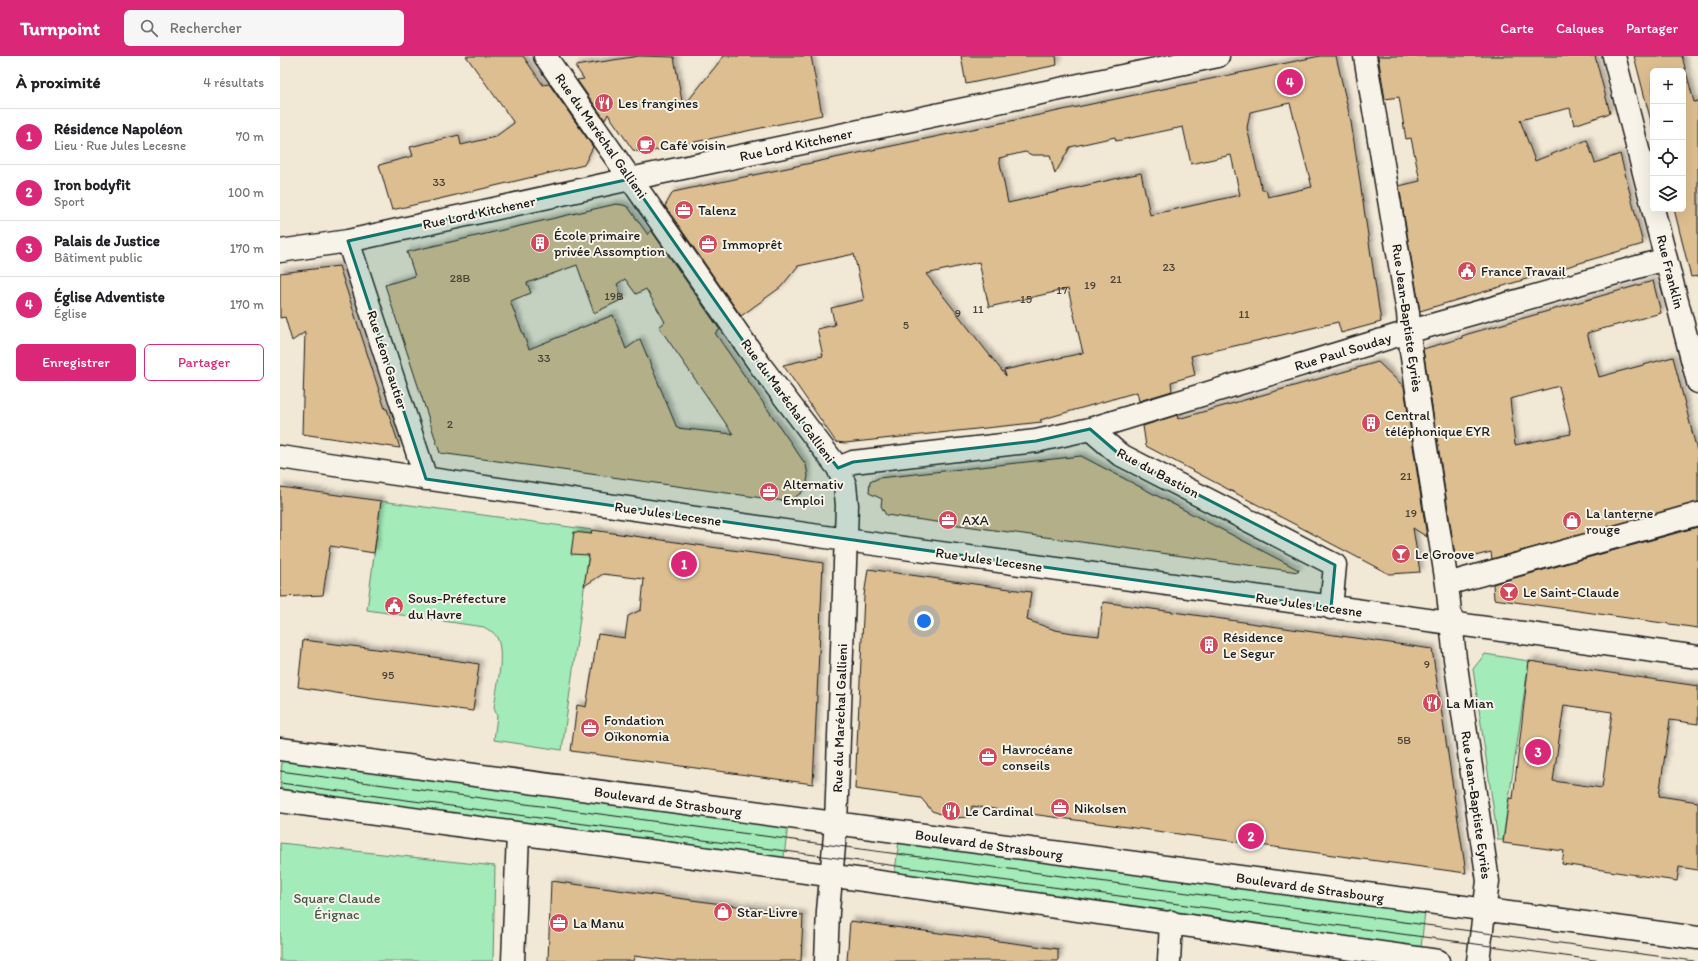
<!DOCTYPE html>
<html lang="fr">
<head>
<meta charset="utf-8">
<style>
  :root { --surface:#fff; --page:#f6f6f6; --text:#202124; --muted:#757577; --line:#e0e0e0; --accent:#db2777 }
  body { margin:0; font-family:Itim,sans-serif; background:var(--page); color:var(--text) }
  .controls { position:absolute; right:12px; top:12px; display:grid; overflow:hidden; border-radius:6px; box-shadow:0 4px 16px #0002 }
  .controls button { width:36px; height:36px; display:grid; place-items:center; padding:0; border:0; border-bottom:1px solid var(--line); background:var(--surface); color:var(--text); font:20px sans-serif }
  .you { position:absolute; left:644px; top:565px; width:14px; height:14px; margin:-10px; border:3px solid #fff; border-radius:50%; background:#1a73e8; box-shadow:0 0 0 6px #1a73e833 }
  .badge { display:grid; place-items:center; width:26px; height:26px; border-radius:50%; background:var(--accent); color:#fff; font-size:13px; font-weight:700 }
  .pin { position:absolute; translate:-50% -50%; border:2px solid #fff; box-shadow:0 1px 4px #0006 }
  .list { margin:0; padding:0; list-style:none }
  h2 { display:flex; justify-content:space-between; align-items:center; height:52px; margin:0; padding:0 16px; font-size:17px }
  h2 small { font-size:13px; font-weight:400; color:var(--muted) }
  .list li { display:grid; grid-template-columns:26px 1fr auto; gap:12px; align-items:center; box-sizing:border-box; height:56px; padding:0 16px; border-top:1px solid var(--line) }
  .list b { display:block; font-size:15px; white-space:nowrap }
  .list p { margin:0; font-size:13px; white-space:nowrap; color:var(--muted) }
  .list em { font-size:13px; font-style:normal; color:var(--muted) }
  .actions { display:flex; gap:8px; padding:12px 16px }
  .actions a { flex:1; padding:9px 0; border:1px solid var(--accent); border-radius:6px; text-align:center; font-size:14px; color:var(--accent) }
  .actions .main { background:var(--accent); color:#fff }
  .icon { flex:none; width:22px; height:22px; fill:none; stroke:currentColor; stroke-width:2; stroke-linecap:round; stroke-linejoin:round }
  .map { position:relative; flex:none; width:1418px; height:905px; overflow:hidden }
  header { display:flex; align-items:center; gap:24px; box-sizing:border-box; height:56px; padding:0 20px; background:var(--accent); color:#fff }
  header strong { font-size:19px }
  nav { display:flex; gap:22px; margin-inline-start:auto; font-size:14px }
  .search { width:280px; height:36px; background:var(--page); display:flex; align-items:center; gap:10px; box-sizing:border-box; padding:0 14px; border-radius:6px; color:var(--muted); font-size:15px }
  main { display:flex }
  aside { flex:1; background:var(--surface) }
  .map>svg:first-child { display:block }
  .green { fill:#a3ebb8; stroke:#60846a }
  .building { fill:#ddbe90; stroke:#1c1c1c; fill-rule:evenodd; filter:url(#shadow) }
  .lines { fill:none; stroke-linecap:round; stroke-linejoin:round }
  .minor-casing { stroke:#1c1c1c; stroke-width:25 }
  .minor { stroke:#f7f3e8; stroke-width:22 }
  .tram { stroke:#1c1c1c; stroke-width:1 }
  .marked { fill:#0f766e; fill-opacity:0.2; stroke:#0f766e; stroke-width:3; stroke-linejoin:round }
  .labels { text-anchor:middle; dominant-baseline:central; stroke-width:4; stroke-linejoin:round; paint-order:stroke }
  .number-label { font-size:12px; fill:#4c4439 }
  .poi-label { font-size:14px; fill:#1c1c1c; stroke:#f7f3e8; text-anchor:start }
  .street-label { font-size:14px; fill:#1c1c1c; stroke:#f7f3e8 }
  .park-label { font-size:14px; fill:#445a4b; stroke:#f7f3e8 }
</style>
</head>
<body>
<header>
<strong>Turnpoint</strong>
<div class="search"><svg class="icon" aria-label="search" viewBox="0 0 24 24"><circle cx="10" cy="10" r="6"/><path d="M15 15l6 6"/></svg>Rechercher</div>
<nav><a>Carte</a><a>Calques</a><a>Partager</a></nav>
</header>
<main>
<aside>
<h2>À proximité<small>4 résultats</small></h2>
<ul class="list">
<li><span class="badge">1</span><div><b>Résidence Napoléon</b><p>Lieu · Rue Jules Lecesne</p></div><em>70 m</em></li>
<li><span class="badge">2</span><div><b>Iron bodyfit</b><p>Sport</p></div><em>100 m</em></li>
<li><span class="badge">3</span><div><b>Palais de Justice</b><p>Bâtiment public</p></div><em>170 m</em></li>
<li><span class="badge">4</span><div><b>Église Adventiste</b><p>Église</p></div><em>170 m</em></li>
</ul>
<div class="actions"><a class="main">Enregistrer</a><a>Partager</a></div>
</aside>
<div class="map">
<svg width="1418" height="905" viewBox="0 0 1418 905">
  <defs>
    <filter id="shadow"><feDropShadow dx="3.5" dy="-3.5" stdDeviation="2" flood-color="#0004"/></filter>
  </defs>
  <rect width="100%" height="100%" fill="#f2e8d6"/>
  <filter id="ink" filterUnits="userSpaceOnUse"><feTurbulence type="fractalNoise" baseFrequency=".025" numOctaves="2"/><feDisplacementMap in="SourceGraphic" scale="8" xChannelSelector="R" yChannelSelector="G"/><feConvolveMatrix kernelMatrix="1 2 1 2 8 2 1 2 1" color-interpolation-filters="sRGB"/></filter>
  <g filter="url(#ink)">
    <!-- green -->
    <path class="green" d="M101 445 312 474 282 694 214 684 217 660 214 652C216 634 226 595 216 580 214 576 208 574 204 571L87 554Z
      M1205 598 1249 605 1223 784H1218L1193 613Z
      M2 703 508 769 503 808 0 739Z
      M619 785 1145 855 1141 892 614 822Z
      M0 787 215 810 213 905H0Z"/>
    <!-- building -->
    <path class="building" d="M186 0H243L263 29 269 28 313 91 304 109 112 154 99 109 133 100 130 91 179 79 181 89 215 81 234 67Z
      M359 0 394 1 403 51 444 0H531L542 59 363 97 353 94 328 58 325 64 297 24 304 23 295 10Z
      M681 0H776L777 9 686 28Z
      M1040 0H1056L1071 66 1101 266 1061 277 1058 266 911 300 915 319 891 326 892 335 859 345 857 336 760 364 762 366 565 387 556 386 503 309 543 300 537 273 555 269 551 252 584 244 574 198 518 210 501 231 461 260 385 150 393 136ZM1010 47 1032 131 988 141 986 134H982L967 72 970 56ZM903 71 911 108 951 99 960 139 870 159 861 117 728 147 719 102 745 96 752 99H770L775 118 790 91 835 81 836 85ZM699 206 709 251 788 233 803 297 724 314 726 320 646 218Z
      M1098 0H1315L1330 57 1294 69 1290 52 1240 64 1255 105 1307 84 1315 107 1340 98 1363 188 1140 255 1119 130 1140 125 1131 82 1126 83 1119 41 1105 43Z
      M1354 0H1402L1414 46 1418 45V220L1411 221 1394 153H1403V15H1373V73Z
      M336 148 343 149 348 151 368 179 371 174 440 274 435 277 526 409 528 420 526 430 521 437 512 443 504 445 160 397 105 229 135 220 127 196ZM297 209 314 257 343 243 337 228 345 223 356 238 366 233 385 266 379 271 453 378 397 372 360 283 346 293 333 259 249 293 230 245 251 237 247 227Z
      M59 210 105 353H107L120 392 22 378 25 276 12 285 5 261 0 262V217Z
      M1373 225 1381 257 1307 277 1319 321 1393 301 1418 399V446L1212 503 1211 496 1183 503 1175 499 1143 293 1182 282V280L1188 278ZM1279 330 1291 378 1235 389 1230 343Z
      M1098 306 1124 331 1147 481 1133 472 1140 516 1109 518 866 390 863 370 897 359 898 363Z
      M801 400 1019 514 1018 516 606 459 601 450 602 443 589 437 590 426 599 422Z
      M0 431 101 445 94 497 50 490 43 539 0 541Z
      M1418 471V572L1214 543 1213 528Z
      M312 474 543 507 533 728 291 695 297 649 306 651 318 578 345 582 348 560 361 554 364 523 323 518 304 530 309 499 291 498 294 476 311 478Z
      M588 513 751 536 747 564 775 574 793 577 819 580 823 546 1152 593 1186 817 692 750 691 761 673 762 652 755 641 742 575 733 584 540Z
      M23 584 120 596 199 608 193 655 94 643 18 631Z
      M1249 605 1418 630V668L1390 664 1379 740 1418 746V814L1399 811 1397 825 1282 808 1284 795 1223 787 1229 742 1233 743ZM1284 649 1332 656 1322 732 1273 725Z
      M271 825 523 859 521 905H393L354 900 353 905H268Z
      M570 865 778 893V905H567Z"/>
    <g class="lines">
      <defs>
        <path id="minor" d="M265 0 480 309 558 412 565 429 567 449 556 768 548 855 546 905
          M1085 0 1128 257 1131 295 1167 528 1175 603 1208 825 1198 905
          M1334 0 1373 152
          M1373 153 1418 326
          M68 185 146 423
          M0 195 68 185 350 123 938 0
          M810 373 839 398 1055 509 1051 552
          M0 401 566 484 1418 601
          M558 412 573 406 756 385 810 373 1138 273 1386 203
          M1167 528 1418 458
          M0 693 1418 882
          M0 745 599 826 1158 905
          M233 905 238 778
          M889 905 891 866"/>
      </defs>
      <!-- minor casing -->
      <use href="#minor" class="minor-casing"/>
      <!-- minor -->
      <use href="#minor" class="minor"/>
      <!-- tram -->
      <path class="tram" d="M0 715 1414 905
        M0 727 1322 905"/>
    </g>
  </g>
  <!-- marked area -->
  <path class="marked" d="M350 123 480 309 558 412 573 406 756 385 810 373 839 398 1055 509 1051 552 146 423 68 185Z"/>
  <!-- icons -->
  <defs>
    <symbol id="restaurant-disc" viewBox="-11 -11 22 22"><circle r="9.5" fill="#d1495b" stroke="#f7f3e8"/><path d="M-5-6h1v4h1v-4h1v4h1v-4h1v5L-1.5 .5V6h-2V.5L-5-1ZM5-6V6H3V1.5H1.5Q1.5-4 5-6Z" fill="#fff"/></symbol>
    <symbol id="cafe-disc" viewBox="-11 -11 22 22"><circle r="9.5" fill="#d1495b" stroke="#f7f3e8"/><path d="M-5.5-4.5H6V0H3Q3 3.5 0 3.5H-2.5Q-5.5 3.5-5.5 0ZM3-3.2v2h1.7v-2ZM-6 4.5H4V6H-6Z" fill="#fff"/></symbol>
    <symbol id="office-disc" viewBox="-11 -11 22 22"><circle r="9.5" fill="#d1495b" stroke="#f7f3e8"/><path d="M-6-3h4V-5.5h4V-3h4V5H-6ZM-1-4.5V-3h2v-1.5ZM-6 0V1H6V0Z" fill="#fff"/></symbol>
    <symbol id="building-disc" viewBox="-11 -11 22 22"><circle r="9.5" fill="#d1495b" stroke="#f7f3e8"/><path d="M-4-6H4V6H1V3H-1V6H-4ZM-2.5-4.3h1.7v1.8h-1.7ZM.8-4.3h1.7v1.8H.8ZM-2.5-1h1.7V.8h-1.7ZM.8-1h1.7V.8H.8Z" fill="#fff"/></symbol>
    <symbol id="civic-disc" viewBox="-11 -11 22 22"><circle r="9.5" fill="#d1495b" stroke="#f7f3e8"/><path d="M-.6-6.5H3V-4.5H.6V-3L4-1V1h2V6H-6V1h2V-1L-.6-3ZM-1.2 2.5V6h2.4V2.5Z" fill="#fff"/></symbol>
    <symbol id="shop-disc" viewBox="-11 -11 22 22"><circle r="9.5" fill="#d1495b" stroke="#f7f3e8"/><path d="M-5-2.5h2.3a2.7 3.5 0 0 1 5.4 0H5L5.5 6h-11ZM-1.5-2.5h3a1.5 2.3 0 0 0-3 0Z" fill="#fff"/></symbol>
    <symbol id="bar-disc" viewBox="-11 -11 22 22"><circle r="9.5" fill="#d1495b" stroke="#f7f3e8"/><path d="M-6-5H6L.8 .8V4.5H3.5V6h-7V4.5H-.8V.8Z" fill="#fff"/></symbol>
  </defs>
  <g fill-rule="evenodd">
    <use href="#restaurant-disc" x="313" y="36" width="22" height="22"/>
    <use href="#cafe-disc" x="355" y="78" width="22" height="22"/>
    <use href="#office-disc" x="393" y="143" width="22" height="22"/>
    <use href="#building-disc" x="249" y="176" width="22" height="22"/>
    <use href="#office-disc" x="417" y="177" width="22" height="22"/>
    <use href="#civic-disc" x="1176" y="204" width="22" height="22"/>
    <use href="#building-disc" x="1080" y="356" width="22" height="22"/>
    <use href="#office-disc" x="478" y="425" width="22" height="22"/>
    <use href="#office-disc" x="657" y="453" width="22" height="22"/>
    <use href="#shop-disc" x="1281" y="454" width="22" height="22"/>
    <use href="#bar-disc" x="1110" y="487" width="22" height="22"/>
    <use href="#bar-disc" x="1218" y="525" width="22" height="22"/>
    <use href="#civic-disc" x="103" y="539" width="22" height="22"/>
    <use href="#building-disc" x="918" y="578" width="22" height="22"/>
    <use href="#restaurant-disc" x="1141" y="636" width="22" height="22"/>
    <use href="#office-disc" x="299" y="661" width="22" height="22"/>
    <use href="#office-disc" x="697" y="690" width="22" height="22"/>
    <use href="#office-disc" x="769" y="741" width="22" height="22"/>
    <use href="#restaurant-disc" x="660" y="744" width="22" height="22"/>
    <use href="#shop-disc" x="432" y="845" width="22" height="22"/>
    <use href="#office-disc" x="268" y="856" width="22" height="22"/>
  </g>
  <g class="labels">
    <!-- number labels -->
    <g class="number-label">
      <text x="159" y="126">33</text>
      <text x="889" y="211">23</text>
      <text x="180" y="222">28B</text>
      <text x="836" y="223">21</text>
      <text x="810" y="229">19</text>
      <text x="782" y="234">17</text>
      <text x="334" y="240">19B</text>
      <text x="746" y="243">15</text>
      <text x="698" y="253">11</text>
      <text x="678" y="257">9</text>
      <text x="964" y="258">11</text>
      <text x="626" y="269">5</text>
      <text x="264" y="302">33</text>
      <text x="170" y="368">2</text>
      <text x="1126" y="420">21</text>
      <text x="1131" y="457">19</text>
      <text x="1147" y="608">9</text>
      <text x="108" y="619">95</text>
      <text x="1124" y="684">5B</text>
    </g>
    <!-- poi labels -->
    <g class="poi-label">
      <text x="338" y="47">Les frangines</text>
      <text x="380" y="89">Café voisin</text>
      <text x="418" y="154">Talenz</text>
      <text x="274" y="179">École primaire<tspan x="274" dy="16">privée Assomption</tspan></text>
      <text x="442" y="188">Immoprêt</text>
      <text x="1201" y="215">France Travail</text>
      <text x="1105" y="359">Central<tspan x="1105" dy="16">téléphonique EYR</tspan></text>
      <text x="503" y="428">Alternativ<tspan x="503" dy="16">Emploi</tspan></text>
      <text x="1306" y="457">La lanterne<tspan x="1306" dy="16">rouge</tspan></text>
      <text x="682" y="464">AXA</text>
      <text x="1135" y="498">Le Groove</text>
      <text x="1243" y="536">Le Saint-Claude</text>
      <text x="128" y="542">Sous-Préfecture<tspan x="128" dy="16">du Havre</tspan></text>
      <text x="943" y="581">Résidence<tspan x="943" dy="16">Le Segur</tspan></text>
      <text x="1166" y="647">La Mian</text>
      <text x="324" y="664">Fondation<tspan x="324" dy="16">Oïkonomia</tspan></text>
      <text x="722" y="693">Havrocéane<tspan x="722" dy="16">conseils</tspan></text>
      <text x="794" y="752">Nikolsen</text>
      <text x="685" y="755">Le Cardinal</text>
      <text x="457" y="856">Star-Livre</text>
      <text x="293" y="867">La Manu</text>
    </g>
    <!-- street labels -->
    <g class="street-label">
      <text transform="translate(321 80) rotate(55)">Rue du Maréchal Gallieni</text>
      <text transform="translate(516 89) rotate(-12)">Rue Lord Kitchener</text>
      <text transform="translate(199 157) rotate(-12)">Rue Lord Kitchener</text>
      <text transform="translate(1390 216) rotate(76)">Rue Franklin</text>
      <text transform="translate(1127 262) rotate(82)">Rue Jean-Baptiste Eyriès</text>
      <text transform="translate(1063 296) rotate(-17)">Rue Paul Souday</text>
      <text transform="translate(107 304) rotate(72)">Rue Léon Gautier</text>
      <text transform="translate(508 345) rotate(54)">Rue du Maréchal Gallieni</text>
      <text transform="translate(878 417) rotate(28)">Rue du Bastion</text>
      <text transform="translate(388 458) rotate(8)">Rue Jules Lecesne</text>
      <text transform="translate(709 504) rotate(8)">Rue Jules Lecesne</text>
      <text transform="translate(1029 549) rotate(8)">Rue Jules Lecesne</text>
      <text transform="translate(560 662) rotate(-88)">Rue du Maréchal Gallieni</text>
      <text transform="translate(388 746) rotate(8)">Boulevard de Strasbourg</text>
      <text transform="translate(1196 749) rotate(82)">Rue Jean-Baptiste Eyriès</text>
      <text transform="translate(709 789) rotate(8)">Boulevard de Strasbourg</text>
      <text transform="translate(1030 832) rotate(8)">Boulevard de Strasbourg</text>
    </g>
    <!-- park labels -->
    <g class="park-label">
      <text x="57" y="842">Square Claude<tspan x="57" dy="16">Érignac</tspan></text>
    </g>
  </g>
</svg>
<div class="controls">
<button>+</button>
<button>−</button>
<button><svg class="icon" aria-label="locate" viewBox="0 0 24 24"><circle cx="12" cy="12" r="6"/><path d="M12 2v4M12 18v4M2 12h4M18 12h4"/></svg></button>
<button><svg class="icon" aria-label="layers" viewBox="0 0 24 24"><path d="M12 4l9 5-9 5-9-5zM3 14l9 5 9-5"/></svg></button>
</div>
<div class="you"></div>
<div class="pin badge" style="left:404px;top:508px">1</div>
<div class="pin badge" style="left:971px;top:780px">2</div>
<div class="pin badge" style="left:1258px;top:696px">3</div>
<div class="pin badge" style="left:1010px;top:26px">4</div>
</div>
</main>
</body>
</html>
